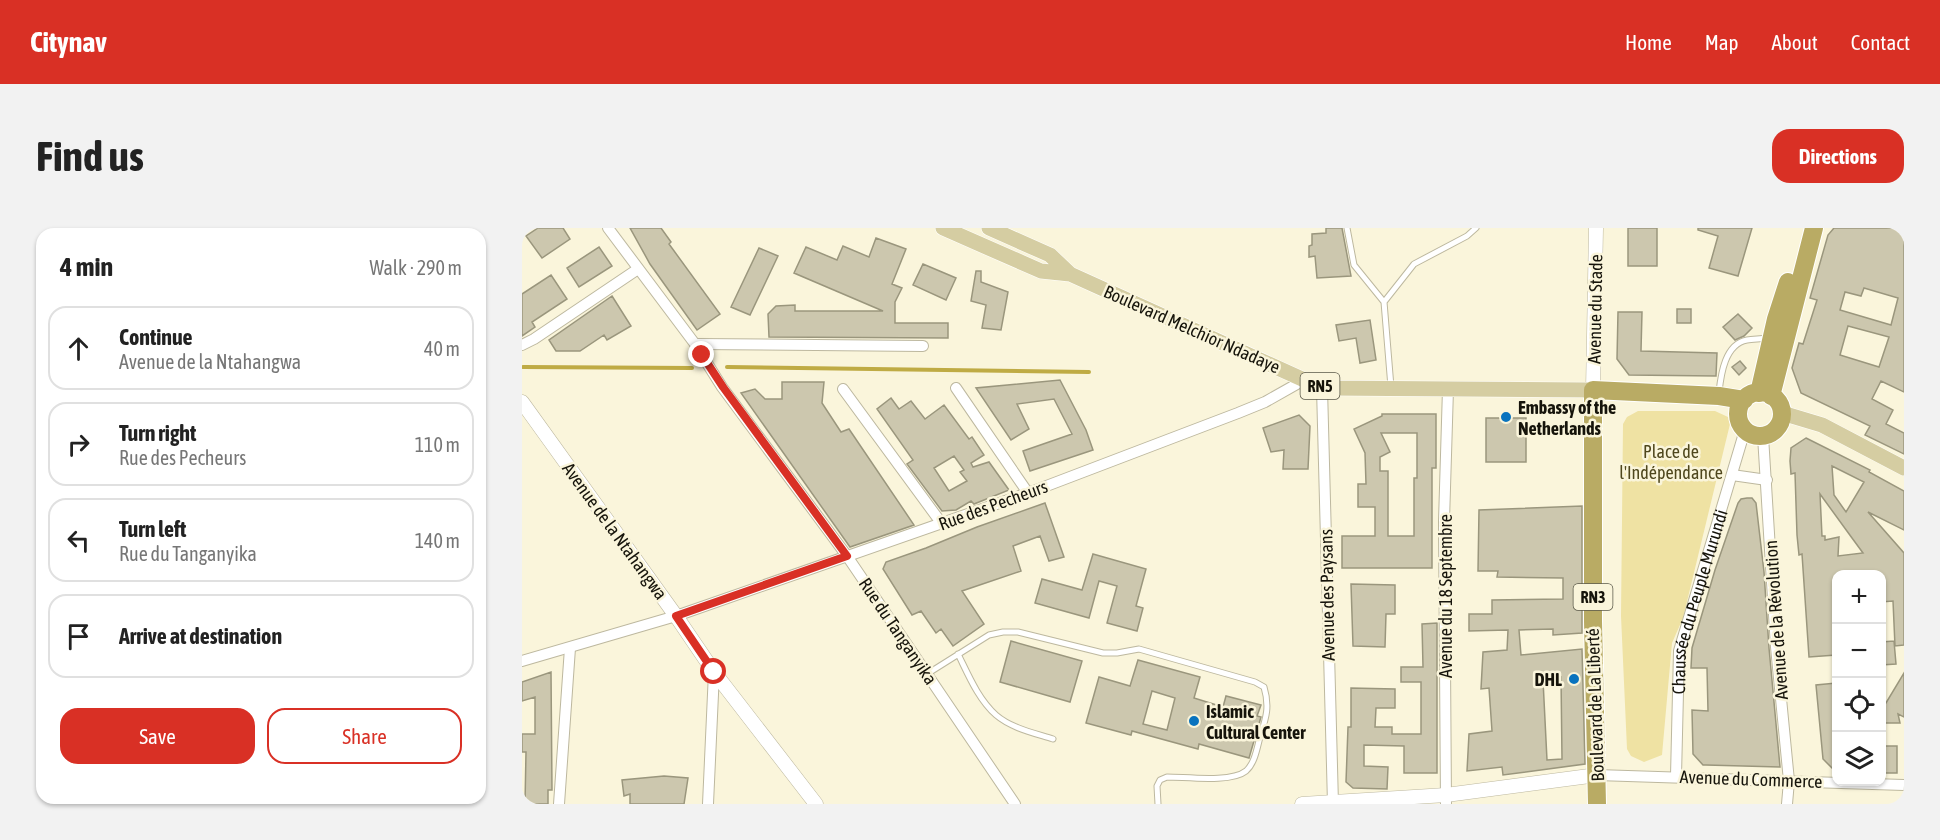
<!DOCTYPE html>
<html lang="en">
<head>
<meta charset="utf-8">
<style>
  :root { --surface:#fff; --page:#f2f2f2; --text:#222; --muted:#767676; --line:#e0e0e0; --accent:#d93025 }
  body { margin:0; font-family:"Asap Condensed",sans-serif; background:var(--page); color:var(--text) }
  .controls { position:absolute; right:18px; bottom:18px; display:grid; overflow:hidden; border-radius:12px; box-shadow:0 2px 4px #0004 }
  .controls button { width:54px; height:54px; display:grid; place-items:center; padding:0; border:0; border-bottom:2px solid var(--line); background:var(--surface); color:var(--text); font:30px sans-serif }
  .stop { position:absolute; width:18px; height:18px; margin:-14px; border:4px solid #d93025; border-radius:50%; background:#fff }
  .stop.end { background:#d93025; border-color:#fff; box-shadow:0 2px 6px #0008 }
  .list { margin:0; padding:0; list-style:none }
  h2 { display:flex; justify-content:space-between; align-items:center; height:78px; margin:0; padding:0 24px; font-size:26px }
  h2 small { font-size:20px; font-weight:400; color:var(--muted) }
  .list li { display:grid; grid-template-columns:39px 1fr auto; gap:18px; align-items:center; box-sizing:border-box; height:84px; margin:0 12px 12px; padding:0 12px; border:2px solid var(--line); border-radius:18px }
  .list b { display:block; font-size:22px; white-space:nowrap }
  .list p { margin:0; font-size:20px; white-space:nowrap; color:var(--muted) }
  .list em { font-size:20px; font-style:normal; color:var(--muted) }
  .actions { display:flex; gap:12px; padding:18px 24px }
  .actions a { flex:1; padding:14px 0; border:2px solid var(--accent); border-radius:18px; text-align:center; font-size:21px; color:var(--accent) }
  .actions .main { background:var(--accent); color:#fff }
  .icon { flex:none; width:33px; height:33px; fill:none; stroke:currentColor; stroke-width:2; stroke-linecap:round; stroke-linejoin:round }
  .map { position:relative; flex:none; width:1382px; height:576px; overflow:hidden; border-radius:18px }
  header { display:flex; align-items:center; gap:36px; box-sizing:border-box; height:84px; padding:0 30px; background:var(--accent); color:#fff }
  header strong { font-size:28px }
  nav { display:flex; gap:33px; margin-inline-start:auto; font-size:21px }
  .intro { display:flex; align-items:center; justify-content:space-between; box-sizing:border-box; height:144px; padding:0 36px }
  h1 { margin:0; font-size:42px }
  .button { padding:15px 27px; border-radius:18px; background:var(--accent); color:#fff; font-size:21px; font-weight:700 }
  main { display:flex; gap:36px; padding:0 36px }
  aside { flex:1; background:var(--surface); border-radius:18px; box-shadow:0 2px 4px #0004 }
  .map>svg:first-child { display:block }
  .green { fill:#efe2a3 }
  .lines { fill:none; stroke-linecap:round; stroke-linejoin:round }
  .stream { stroke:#bfab44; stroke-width:4 }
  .building { fill:#ccc7ae; stroke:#9a967d; stroke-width:1.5; fill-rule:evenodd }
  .lane-casing { stroke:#bdb89f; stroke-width:7 }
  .street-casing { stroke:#bdb89f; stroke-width:12 }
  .secondary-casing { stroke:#bdb89f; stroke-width:15 }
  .primary-casing { stroke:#fff; stroke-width:16 }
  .highway-casing { stroke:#fff; stroke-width:20 }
  .lane { stroke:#fff; stroke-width:5 }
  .street { stroke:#fff; stroke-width:10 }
  .secondary { stroke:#fff; stroke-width:14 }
  .primary { stroke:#d5cda2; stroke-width:15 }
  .highway { stroke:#b9ab64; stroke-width:18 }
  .route { stroke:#d93025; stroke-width:8 }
  .poi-dot { fill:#0973be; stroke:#faf5db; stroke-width:2 }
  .labels { text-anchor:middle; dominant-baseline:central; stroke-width:5; stroke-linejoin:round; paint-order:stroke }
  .shield { fill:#faf5db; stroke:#5a5849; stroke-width:1.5 }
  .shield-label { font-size:16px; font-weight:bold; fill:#16140b }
  .street-label { font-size:18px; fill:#16140b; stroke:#faf5db }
  .poi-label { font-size:18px; font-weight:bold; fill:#16140b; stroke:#faf5db; text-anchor:start }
  .park-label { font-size:18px; fill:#4f471d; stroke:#faf5db }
</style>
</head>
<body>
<header>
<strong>Citynav</strong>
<nav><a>Home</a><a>Map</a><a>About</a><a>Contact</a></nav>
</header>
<div class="intro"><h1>Find us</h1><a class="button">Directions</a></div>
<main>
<aside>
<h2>4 min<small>Walk · 290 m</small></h2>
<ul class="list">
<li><svg class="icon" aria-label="ahead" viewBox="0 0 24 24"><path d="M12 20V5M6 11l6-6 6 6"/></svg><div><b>Continue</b><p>Avenue de la Ntahangwa</p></div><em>40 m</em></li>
<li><svg class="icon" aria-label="right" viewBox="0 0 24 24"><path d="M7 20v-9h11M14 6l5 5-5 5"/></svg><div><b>Turn right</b><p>Rue des Pecheurs</p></div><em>110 m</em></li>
<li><svg class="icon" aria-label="left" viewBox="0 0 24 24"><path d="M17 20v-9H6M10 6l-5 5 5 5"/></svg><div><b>Turn left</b><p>Rue du Tanganyika</p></div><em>140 m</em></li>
<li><svg class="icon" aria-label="arrive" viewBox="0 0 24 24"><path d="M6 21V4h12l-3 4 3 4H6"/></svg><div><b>Arrive at destination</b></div></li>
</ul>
<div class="actions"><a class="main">Save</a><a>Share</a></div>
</aside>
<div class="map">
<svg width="1382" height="576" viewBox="0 0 1382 576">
  <rect width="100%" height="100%" fill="#faf5db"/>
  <!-- green -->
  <path class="green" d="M1116 183H1193L1206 189 1208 196 1161 390 1150 415 1140 527 1122 534 1109 528 1105 521 1099 388 1101 196 1105 189Z"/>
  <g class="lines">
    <!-- stream -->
    <path class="stream" d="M1 139 170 140
      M205 139 567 144"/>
  </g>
  <!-- building -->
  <path class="building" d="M16 0H41L48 11 20 30 4 8Z
    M108 0H139L149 14 147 16 198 86 175 102 128 36Z
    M804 0H820L829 48 795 50 793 28 787 29V18L790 17V6L804 5Z
    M1106 0H1135V38H1106Z
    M1176 0H1230L1216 48 1187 40 1196 8 1176 2Z
    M1312 0H1382V164L1359 153 1350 171 1371 182 1364 196 1382 205V226L1343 207 1348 198 1279 165 1270 140 1277 115 1281 116 1295 72 1288 70 1306 7ZM1342 60 1376 70 1369 97 1318 82 1323 64 1339 68ZM1326 98 1367 109 1357 139 1318 127Z
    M354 10 384 21 370 56 380 60 373 74V95H426V110L247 109 246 86 254 78 273 77V83H361L272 45 284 19 315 32 321 18 347 29Z
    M77 19 90 38 57 59 45 40Z
    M237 20 256 28 228 87 209 79Z
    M401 36 434 50 424 72 391 57Z
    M454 43H459V54L486 64 479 102 460 100 464 77 449 73Z
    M29 47 45 71 10 94 13 99 0 108V66Z
    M90 68 109 98 85 112 82 107 58 123H34L27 112Z
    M1155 81H1169V95H1155Z
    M1096 84H1120L1119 123 1195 125 1194 148 1107 147 1095 131Z
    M1216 86 1230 100 1222 108 1213 112 1201 99Z
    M848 92 854 132 838 135 834 110 817 113 814 97Z
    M1218 133 1224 140 1217 147 1210 139Z
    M538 152 564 202 571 222 508 243 501 223 550 206 532 171 495 176 507 201 489 212 454 160Z
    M260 154H302L300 175 319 204 327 201 392 297 328 319 219 165 233 161 243 171H260Z
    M369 170 377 181 389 173 403 191 422 177 447 211 450 209 462 227 449 235 451 239 467 234 487 262 452 276 449 273 434 282 420 283 385 236 391 232 355 181ZM432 228 442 242 438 244 445 253 427 263 412 240Z
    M860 186H914V240H910V340H820V308H853V279H836V256H844L843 225 832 201 860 188ZM859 205H895V250H892V308H866V243H858V229L868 224Z
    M777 187 788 198 786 241H761L762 222 749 224 741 200Z
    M964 190H1004V234H964Z
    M1284 210 1348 242 1347 244 1382 263V302L1346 284 1382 325V417L1373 418 1371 373 1359 374V346H1314V366L1312 367 1314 427 1287 429 1280 326 1277 327 1275 307 1273 245 1269 246 1268 233 1269 220ZM1310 238 1342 254 1324 284 1312 267ZM1298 266 1330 310 1341 325 1316 328 1317 309 1303 312V308H1300Z
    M1225 270H1230L1234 275 1242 344 1247 420 1258 539 1184 537H1181L1171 526 1170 482 1186 483 1185 440H1169L1170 420 1193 342 1216 275 1219 271Z
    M523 275 542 329 527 333 518 308 491 318 499 343 440 363 462 396 431 418 419 401 414 405 399 383 390 387 361 341 364 334 404 320 455 299Z
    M1060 278V405L1031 407V401L997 402 999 427 1060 421 1063 536 981 547 980 539 945 543 947 506 970 503 967 460 959 461 961 424 985 422 986 402 947 403V386H970V372L1041 371V350L975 349 976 343H956L957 282ZM1039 449 1040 531 1025 532 1021 452Z
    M571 326 624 341 614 378 621 380 615 403 585 395 595 358 577 353 567 390 513 375 520 351 560 362Z
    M829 356 873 357V386H864L863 419 831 418Z
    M915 395V545H882V518L842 517V538L866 539 865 561 831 560 824 554 826 499H829V460L873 461V480H854L853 499H870V506H899V454H879V439H901L900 396Z
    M489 413 560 433 548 474 478 454Z
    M1372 413 1374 436 1359 437V414Z
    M616 432 678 449 672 470 701 479 704 468 739 477 735 488 739 489 727 530 677 516 676 521 610 503 609 507 564 495 577 449 608 458ZM630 463 653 470 645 502 621 496Z
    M29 444 30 562H26V576H3L4 524H0V506H13V469L0 473V454Z
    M1382 445V489L1376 486 1378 495H1359V475H1364Z
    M1314 455V544L1301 531 1294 457Z
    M1359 518H1375V545H1359Z
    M142 548 166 550 162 576H108V566L102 568 100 552Z"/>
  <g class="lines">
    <defs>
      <path id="lane" d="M825 0 832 37 862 74 869 159
        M862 74 892 36 945 8 954 0
        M1197 164C1199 146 1203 116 1225 112 1231 111 1238 111 1245 110
        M436 426C446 446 456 471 474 487 489 500 512 505 531 511
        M405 446 467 407 481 404H496L581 425H595L617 421 733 454 742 459C748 479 744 490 738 509 735 520 733 535 724 543 709 555 664 549 645 549L638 552 635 558 636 576"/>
      <g id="street">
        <path d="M86 0 173 116 200 159 325 328 493 576"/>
        <path d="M173 116 401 118"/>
        <path d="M0 117 12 111 116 41"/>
        <path d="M434 160 506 265"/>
        <path d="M800 160 811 576"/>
        <path d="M321 161 420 296"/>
        <path d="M1241 208 1254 419 1267 553 1265 576"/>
        <path d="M1210 247 1245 252"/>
        <path d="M0 433 154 388 506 265 716 185 743 174 782 152"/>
        <path d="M1075 547 1382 557"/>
        <path id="s1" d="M1154 548 1157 423 1223 202"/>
        <path d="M37 576 48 420"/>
        <path d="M186 576 192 444"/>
        <path d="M924 576 922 293 926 161"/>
      </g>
      <path id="secondary" d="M1071 162 1074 0
        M0 174 154 388 192 444 294 576
        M780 576 924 567 1075 547"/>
      <path id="primary" d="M421 0 519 43 548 46 800 160 1071 162
        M467 0 528 27 548 46
        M1260 185 1300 197 1382 240"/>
      <path id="highway" d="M1216 186a22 22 0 1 1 44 0a22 22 0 1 1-44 0Z
        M1237 165 1254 91 1266 54
        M1249 168 1292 0
        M1075 576 1071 393V162L1197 168 1222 172"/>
    </defs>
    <!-- lane casing -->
    <use href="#lane" class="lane-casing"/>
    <!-- street casing -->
    <use href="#street" class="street-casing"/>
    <!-- secondary casing -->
    <use href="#secondary" class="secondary-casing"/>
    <!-- primary casing -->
    <use href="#primary" class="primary-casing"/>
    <!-- highway casing -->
    <use href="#highway" class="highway-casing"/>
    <!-- lane -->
    <use href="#lane" class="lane"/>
    <!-- street -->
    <use href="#street" class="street"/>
    <!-- secondary -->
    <use href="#secondary" class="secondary"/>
    <!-- primary -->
    <use href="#primary" class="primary"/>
    <!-- highway -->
    <use href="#highway" class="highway"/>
  </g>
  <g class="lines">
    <!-- route -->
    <path class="route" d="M180 127 201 159 325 328 154 388 192 444"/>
  </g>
  <!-- markers -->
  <g class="poi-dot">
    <circle cx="984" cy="189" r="6"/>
    <circle cx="1052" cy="451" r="6"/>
    <circle cx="672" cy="493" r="6"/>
  </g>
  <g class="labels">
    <!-- shield labels -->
    <g class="shield">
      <rect x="778.5" y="145" width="39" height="26" rx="4.5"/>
      <rect x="1051.5" y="356" width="39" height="26" rx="4.5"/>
    </g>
    <g class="shield-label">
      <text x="798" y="158">RN5</text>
      <text x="1071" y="369">RN3</text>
    </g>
    <!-- street labels -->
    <g class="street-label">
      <text transform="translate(1073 81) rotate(-89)">Avenue du Stade</text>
      <text transform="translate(670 101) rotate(24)">Boulevard Melchior Ndadaye</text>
      <text transform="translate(471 277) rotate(-20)">Rue des Pecheurs</text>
      <text transform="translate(93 303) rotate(54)">Avenue de la Ntahangwa</text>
      <text transform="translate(805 367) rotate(-91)">Avenue des Paysans</text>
      <text transform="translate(923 368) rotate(-90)">Avenue du 18 Septembre</text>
      <text stroke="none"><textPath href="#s1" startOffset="177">Chaussée du Peuple Murundi</textPath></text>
      <text transform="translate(1254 392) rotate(-94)">Avenue de la Révolution</text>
      <text transform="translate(376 403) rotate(56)">Rue du Tanganyika</text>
      <text transform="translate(1073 477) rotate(-92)">Boulevard de La Liberté</text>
      <text transform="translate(1229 551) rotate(2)">Avenue du Commerce</text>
    </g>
    <!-- poi labels -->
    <g class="poi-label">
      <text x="996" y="179">Embassy of the<tspan x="996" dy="21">Netherlands</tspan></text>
      <text x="1040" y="451" text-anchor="end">DHL</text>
      <text x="684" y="483">Islamic<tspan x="684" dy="21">Cultural Center</tspan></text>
    </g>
    <!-- park labels -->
    <g class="park-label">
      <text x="1149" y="223">Place de<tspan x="1149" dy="21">l'Indépendance</tspan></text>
    </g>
  </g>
</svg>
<div class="controls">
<button>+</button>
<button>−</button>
<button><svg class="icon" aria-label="locate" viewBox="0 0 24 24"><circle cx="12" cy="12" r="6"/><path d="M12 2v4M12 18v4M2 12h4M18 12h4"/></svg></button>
<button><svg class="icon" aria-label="layers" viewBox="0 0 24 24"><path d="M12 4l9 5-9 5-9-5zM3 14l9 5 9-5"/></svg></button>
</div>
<div class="stop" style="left:192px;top:444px"></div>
<div class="stop end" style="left:180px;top:127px"></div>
</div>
</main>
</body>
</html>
